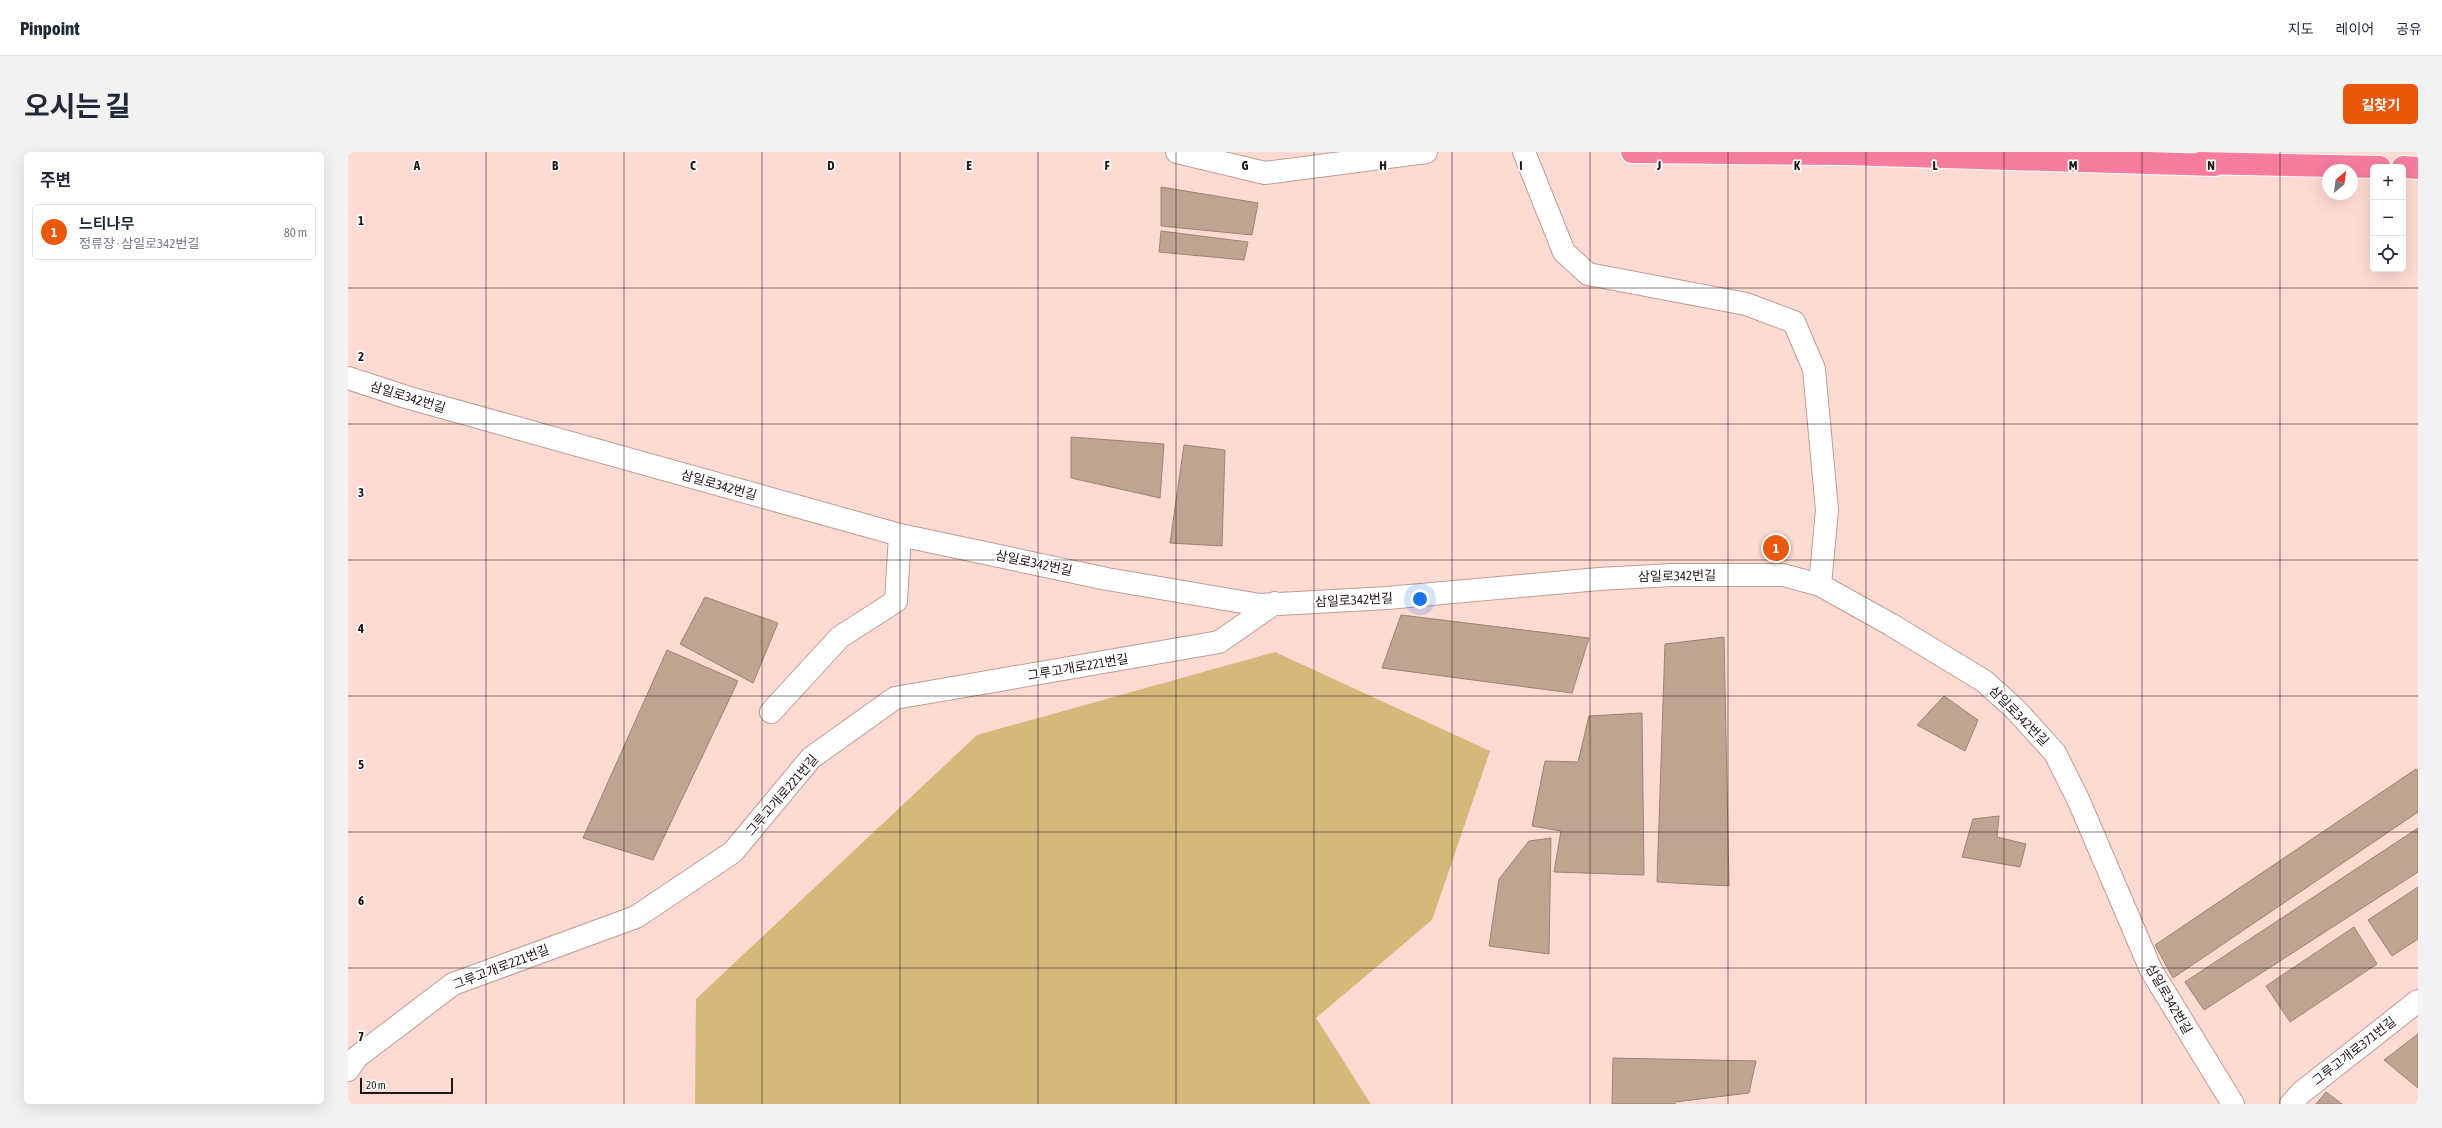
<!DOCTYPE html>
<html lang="ko">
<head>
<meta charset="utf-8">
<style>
  :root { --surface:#fff; --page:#f2f2f3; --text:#1f2937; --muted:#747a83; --line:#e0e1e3; --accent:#ea580c }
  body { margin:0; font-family:"Asap Condensed","Noto Sans KR",sans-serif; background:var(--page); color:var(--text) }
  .controls { position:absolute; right:12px; top:12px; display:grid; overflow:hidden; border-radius:6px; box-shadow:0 4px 16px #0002 }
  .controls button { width:36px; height:36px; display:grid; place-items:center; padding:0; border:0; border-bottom:1px solid var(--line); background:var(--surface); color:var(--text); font:20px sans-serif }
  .compass { position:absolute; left:1974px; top:12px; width:36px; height:36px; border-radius:50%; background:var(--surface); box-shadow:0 4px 16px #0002; rotate:29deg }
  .scale { position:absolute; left:12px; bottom:10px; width:93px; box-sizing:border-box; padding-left:4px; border:2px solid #221613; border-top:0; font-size:11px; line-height:14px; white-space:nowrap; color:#221613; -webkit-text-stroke:3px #fff; paint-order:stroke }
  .you { position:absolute; left:1072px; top:447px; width:14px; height:14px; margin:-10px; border:3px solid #fff; border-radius:50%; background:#1a73e8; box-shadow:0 0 0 6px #1a73e833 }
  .badge { display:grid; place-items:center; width:26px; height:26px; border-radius:50%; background:var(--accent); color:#fff; font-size:13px; font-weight:700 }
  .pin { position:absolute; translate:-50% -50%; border:2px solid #fff; box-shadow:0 1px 4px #0006 }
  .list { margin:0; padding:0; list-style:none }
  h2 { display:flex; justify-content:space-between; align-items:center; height:52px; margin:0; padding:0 16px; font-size:17px }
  h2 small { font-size:13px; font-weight:400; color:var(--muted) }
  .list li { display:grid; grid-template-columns:26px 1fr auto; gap:12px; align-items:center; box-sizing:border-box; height:56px; margin:0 8px 8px; padding:0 8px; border:1px solid var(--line); border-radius:6px }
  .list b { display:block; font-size:15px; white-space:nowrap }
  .list p { margin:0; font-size:13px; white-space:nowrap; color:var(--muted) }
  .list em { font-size:13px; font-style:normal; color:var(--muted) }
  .icon { flex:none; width:22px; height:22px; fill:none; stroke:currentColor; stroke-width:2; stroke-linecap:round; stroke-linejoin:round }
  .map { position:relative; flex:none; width:2070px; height:952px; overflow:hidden; border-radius:6px }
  header { display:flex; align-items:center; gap:24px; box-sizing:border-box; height:56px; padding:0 20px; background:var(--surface); border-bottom:1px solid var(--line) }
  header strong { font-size:19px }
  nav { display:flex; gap:22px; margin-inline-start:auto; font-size:14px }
  .intro { display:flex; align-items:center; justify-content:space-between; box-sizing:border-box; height:96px; padding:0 24px }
  h1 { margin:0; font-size:28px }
  .button { padding:10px 18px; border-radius:6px; background:var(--accent); color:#fff; font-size:14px; font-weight:700 }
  main { display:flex; gap:24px; padding:0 24px }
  aside { flex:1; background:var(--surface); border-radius:6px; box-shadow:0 4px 16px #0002 }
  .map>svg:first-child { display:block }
  .green { fill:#d5b97b }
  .building { fill:#bea491; stroke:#9c8371 }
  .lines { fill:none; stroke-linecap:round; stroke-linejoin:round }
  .minor-casing { stroke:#be9d96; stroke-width:24 }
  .highway-casing { stroke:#fff; stroke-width:24 }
  .minor { stroke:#fff; stroke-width:22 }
  .highway { stroke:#f57c9d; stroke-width:22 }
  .grid { fill:none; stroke:#221613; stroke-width:1; stroke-opacity:0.55 }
  .labels { text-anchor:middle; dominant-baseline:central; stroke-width:3.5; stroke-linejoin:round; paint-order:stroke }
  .street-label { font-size:13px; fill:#221613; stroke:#fff }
  .grid-label { font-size:13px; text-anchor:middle; font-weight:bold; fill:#221613; stroke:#fff; stroke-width:3.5; stroke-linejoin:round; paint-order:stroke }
</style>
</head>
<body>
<header>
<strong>Pinpoint</strong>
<nav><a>지도</a><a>레이어</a><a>공유</a></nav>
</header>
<div class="intro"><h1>오시는 길</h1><a class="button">길찾기</a></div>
<main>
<aside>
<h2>주변<small></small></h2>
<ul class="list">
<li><span class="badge">1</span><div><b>느티나무</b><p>정류장 · 삼일로342번길</p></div><em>80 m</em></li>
</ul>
</aside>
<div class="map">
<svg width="2070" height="952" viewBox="0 0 2070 952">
  <rect width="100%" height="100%" fill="#fddad2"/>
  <!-- green -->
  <path class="green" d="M927 500 1142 599 1084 768 968 866 1023 952H347L348 847 629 583Z"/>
  <!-- building -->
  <path class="building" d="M813 35 910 51 904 83 813 74Z
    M813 79 900 90 896 108 811 100Z
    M723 285 816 292 812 346 723 326Z
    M836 293 877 298 874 394 822 391Z
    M357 445 430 471 405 531 332 492Z
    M1053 463 1241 486 1224 541 1034 516Z
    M1376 485 1381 734 1309 730 1317 492Z
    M319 498 390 529 305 708 235 686Z
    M1596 544 1630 568 1617 599 1569 573Z
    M1294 561 1296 723 1206 720 1213 679 1184 674 1197 609 1230 610 1241 564Z
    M2068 617 2070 619V660L1825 826 1807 793Z
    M1651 664 1649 685 1678 692 1672 715 1614 705 1625 667Z
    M2070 676V720L1856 858 1837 830Z
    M1203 686 1201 802 1141 794 1151 727 1181 689Z
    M2070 735V787L2044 804 2020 768Z
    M2006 775 2029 812 1942 870 1918 834Z
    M2070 882V936L2036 908Z
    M1265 906 1408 909 1401 941 1327 950V952H1264Z
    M1978 940 1994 952H1968Z"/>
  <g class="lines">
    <defs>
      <path id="minor" d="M829 0 917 21 1078 0
        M1176 0 1216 100 1240 122 1398 152 1446 170 1466 217 1479 358 1472 433
        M0 226 58 245 552 383 759 427 912 453 1039 446 1251 427 1324 423H1435L1472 433 1542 472 1636 529 1667 557 1707 601 1730 647 1803 818 1885 952
        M423 560 492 485 548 449 552 383
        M0 918 9 905 105 832 288 765 385 700 463 606 547 546 871 490 927 451
        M1943 952 1954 940 2070 849"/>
      <path id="highway" d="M1284 0 1495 2 1867 13
        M1852 11 2032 15
        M2055 15 2070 16"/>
    </defs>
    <!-- minor casing -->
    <use href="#minor" class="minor-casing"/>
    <!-- highway casing -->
    <use href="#highway" class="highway-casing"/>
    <!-- minor -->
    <use href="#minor" class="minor"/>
    <!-- highway -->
    <use href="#highway" class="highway"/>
  </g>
  <!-- grid -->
  <path class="grid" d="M138 0V952M276 0V952M414 0V952M552 0V952M690 0V952M828 0V952M966 0V952M1104 0V952M1242 0V952M1380 0V952M1518 0V952M1656 0V952M1794 0V952M1932 0V952M0 136H2070M0 272H2070M0 408H2070M0 544H2070M0 680H2070M0 816H2070"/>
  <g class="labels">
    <!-- street labels -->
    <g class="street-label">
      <text transform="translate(60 245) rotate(17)">삼일로342번길</text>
      <text transform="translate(371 333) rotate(16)">삼일로342번길</text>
      <text transform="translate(686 411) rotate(12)">삼일로342번길</text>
      <text transform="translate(1329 424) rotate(-1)">삼일로342번길</text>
      <text transform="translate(1006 448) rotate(-3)">삼일로342번길</text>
      <text transform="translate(730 515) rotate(-10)">그루고개로221번길</text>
      <text transform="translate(1671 564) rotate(45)">삼일로342번길</text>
      <text transform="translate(434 643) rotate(-49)">그루고개로221번길</text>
      <text transform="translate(153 815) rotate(-21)">그루고개로221번길</text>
      <text transform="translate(1821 847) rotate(60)">삼일로342번길</text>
      <text transform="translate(2006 899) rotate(-38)">그루고개로371번길</text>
    </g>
  </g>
  <g class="grid-label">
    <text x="69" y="18">A</text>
    <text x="207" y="18">B</text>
    <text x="345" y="18">C</text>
    <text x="483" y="18">D</text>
    <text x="621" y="18">E</text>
    <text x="759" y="18">F</text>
    <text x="897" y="18">G</text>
    <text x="1035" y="18">H</text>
    <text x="1173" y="18">I</text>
    <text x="1311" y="18">J</text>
    <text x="1449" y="18">K</text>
    <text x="1587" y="18">L</text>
    <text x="1725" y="18">M</text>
    <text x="1863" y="18">N</text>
    <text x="13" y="73">1</text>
    <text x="13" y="209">2</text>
    <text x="13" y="345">3</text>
    <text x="13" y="481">4</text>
    <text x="13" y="617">5</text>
    <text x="13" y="753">6</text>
    <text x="13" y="889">7</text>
  </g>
</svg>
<div class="controls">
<button>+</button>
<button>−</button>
<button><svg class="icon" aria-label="locate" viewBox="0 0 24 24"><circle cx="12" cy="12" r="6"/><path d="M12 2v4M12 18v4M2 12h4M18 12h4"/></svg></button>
</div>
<svg class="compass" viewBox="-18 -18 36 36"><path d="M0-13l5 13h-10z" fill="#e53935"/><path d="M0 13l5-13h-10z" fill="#747a83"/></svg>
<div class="scale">20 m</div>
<div class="you"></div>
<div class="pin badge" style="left:1428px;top:396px">1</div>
</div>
</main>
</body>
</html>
